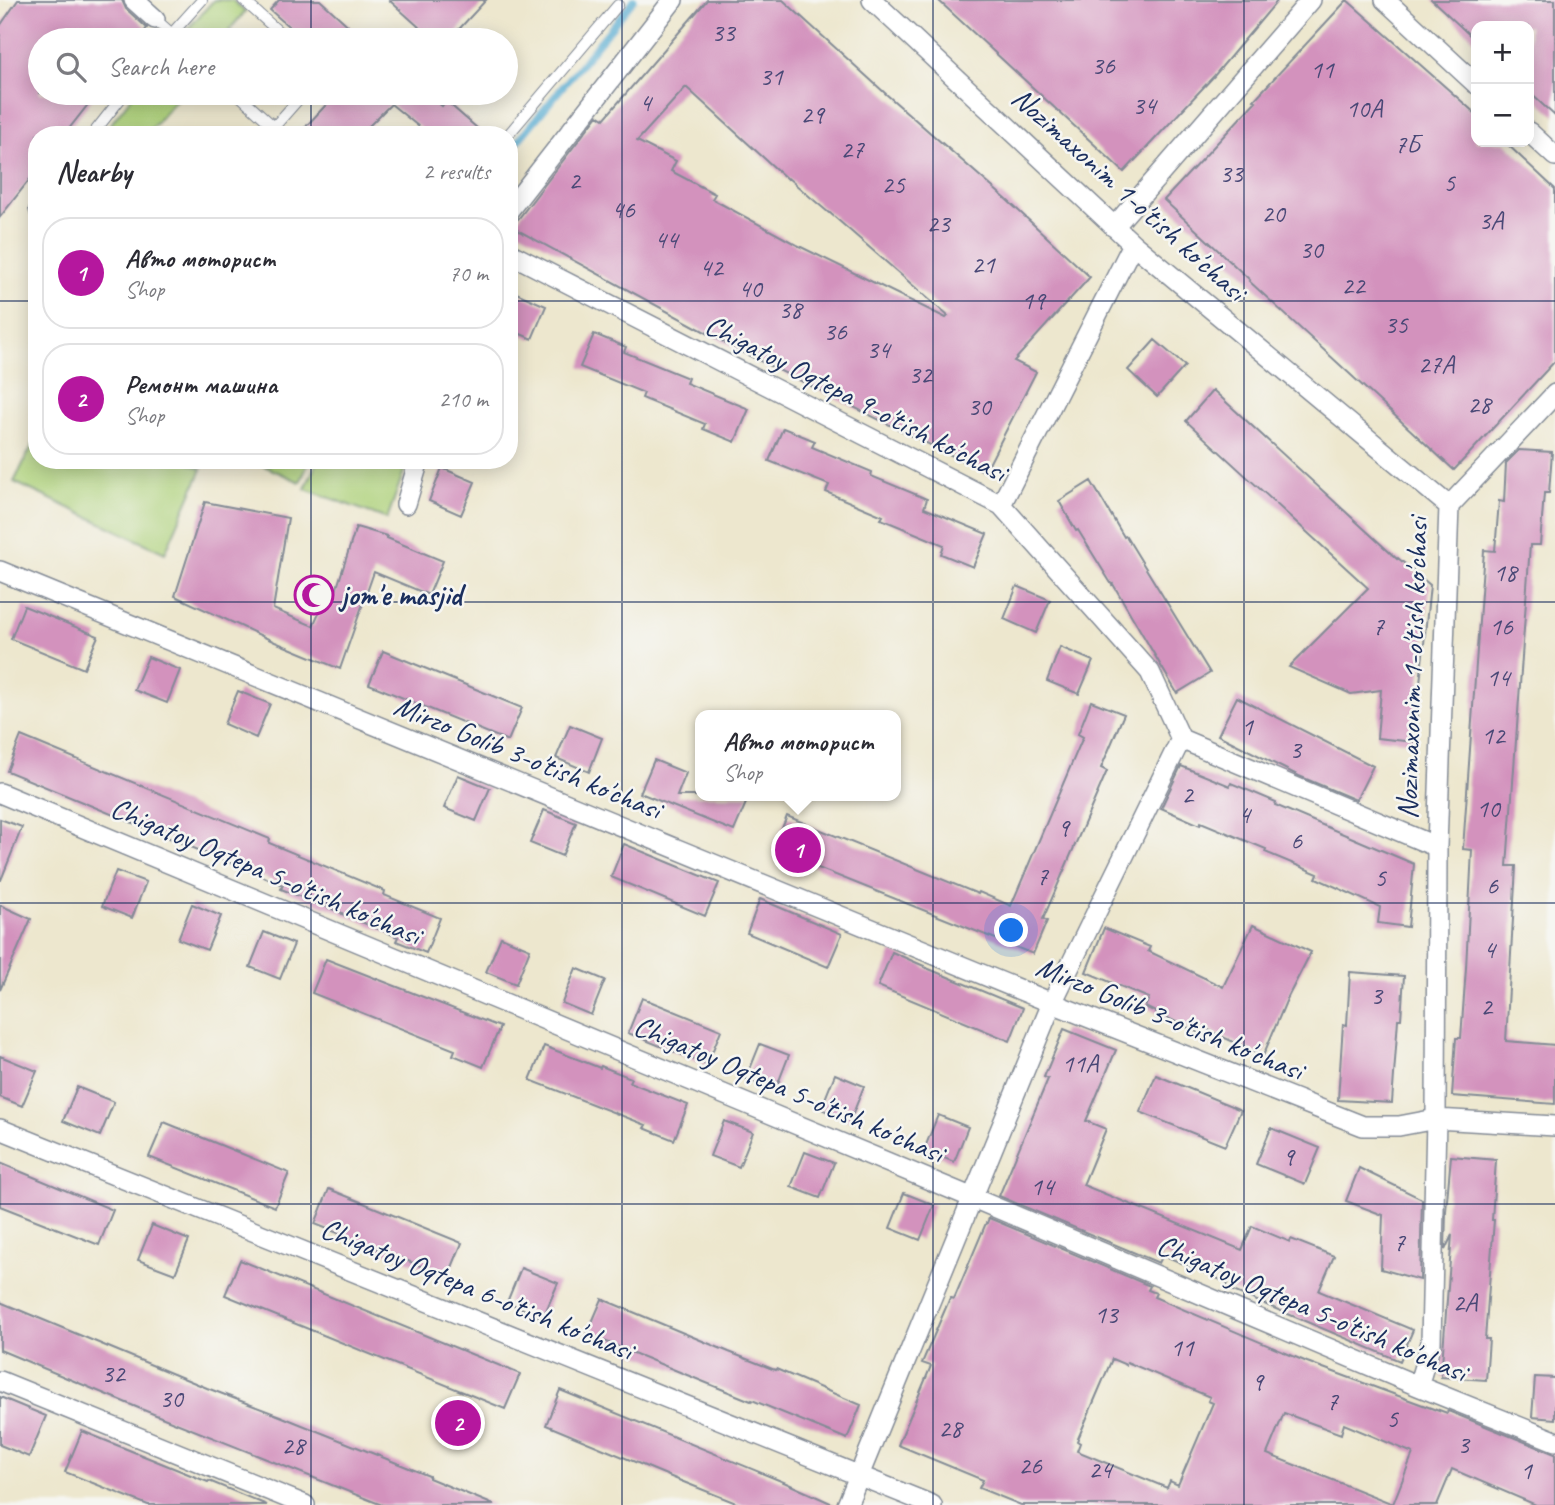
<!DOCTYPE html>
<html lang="en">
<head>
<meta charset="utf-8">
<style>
  :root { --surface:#fff; --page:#f7f7f7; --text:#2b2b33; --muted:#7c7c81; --line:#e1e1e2; --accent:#b5179e }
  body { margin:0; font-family:Caveat,sans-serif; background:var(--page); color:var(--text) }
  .controls { position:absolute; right:21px; top:21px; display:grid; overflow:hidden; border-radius:14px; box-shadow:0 4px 18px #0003 }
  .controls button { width:63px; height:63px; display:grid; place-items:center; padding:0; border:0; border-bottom:2px solid var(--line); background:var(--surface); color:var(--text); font:35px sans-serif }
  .you { position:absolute; left:1012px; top:931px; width:24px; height:24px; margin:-18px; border:5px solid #fff; border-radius:50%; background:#1a73e8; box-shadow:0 0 0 10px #1a73e833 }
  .badge { display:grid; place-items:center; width:46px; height:46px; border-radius:50%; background:var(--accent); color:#fff; font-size:23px; font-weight:700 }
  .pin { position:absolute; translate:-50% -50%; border:4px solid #fff; box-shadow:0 2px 7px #0006 }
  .popup { position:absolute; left:695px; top:710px; width:206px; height:91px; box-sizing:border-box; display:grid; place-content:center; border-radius:14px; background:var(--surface); filter:drop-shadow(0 2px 5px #0005); font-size:23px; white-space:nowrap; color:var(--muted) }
  .popup b { font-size:26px; color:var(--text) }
  .popup::after { content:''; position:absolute; left:50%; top:100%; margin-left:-14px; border:14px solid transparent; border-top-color:var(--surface) }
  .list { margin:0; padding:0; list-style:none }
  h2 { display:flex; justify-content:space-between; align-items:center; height:91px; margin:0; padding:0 28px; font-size:30px }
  h2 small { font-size:23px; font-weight:400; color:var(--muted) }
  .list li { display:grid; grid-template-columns:46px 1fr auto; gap:21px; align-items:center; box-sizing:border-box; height:112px; margin:0 14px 14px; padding:0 14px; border:2px solid var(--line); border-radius:28px }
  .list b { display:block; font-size:26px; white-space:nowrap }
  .list p { margin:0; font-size:23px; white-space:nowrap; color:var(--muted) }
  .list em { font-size:23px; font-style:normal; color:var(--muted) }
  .icon { flex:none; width:38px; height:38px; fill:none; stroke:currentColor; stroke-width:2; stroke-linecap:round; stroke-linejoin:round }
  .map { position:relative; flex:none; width:1555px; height:1505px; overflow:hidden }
  .search { position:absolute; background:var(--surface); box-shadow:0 4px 18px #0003; left:28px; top:28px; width:490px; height:77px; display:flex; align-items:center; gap:18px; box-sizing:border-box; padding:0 24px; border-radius:38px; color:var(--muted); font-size:26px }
  .panel { position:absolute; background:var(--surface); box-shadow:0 4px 18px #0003; left:28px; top:126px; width:490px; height:343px; border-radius:28px }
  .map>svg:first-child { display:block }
  .green { fill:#aed17a; stroke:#64806c; stroke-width:2 }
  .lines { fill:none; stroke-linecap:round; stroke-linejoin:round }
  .stream { stroke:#54aad0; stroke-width:7 }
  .building { fill:#d392bd; fill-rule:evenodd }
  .service-casing { stroke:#848b96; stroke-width:12 }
  .minor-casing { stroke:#848b96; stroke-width:22 }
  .service { stroke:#fff; stroke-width:10 }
  .minor { stroke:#fff; stroke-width:19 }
  .grid { fill:none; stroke:#1b2f5e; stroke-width:2; stroke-opacity:0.55 }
  .labels { text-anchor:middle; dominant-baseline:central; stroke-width:5; stroke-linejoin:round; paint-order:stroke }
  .number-label { font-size:26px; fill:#494876 }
  .street-label { font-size:30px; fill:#1b2f5e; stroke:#f6f6f2 }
  .poi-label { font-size:30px; font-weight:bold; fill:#1b2f5e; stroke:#f6f6f2; text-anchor:start }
</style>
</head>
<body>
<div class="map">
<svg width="1555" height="1505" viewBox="0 0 1555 1505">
  <rect width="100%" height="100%" fill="#f6f6f2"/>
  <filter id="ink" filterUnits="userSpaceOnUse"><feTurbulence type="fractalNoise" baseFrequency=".0143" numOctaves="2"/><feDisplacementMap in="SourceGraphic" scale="14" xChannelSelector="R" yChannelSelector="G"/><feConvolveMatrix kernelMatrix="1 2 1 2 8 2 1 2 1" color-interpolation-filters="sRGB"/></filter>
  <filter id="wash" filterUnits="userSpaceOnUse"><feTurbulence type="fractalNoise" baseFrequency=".00686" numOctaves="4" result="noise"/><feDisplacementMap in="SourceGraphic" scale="28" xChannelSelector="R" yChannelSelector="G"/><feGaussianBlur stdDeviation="1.57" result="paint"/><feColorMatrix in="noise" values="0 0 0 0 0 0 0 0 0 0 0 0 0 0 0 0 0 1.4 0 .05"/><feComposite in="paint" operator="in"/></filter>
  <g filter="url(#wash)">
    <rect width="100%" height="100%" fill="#ede7ce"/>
    <!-- green -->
    <path class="green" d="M214 0H232L245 12 229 30 241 40H190L183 34Z
      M135 93H182L146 135H102Z
      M37 436V460H183L202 469 165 553 14 482Z
      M251 460H310L300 482Z
      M318 460H408L387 519 305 489Z"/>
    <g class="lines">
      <!-- stream -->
      <path class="stream" d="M509 152 634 0"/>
    </g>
    <g id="blocks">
      <!-- building -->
      <path class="building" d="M18 0H122L126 9 147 28 138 40H40V93H97L64 135H37V170L0 217V26Z
        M279 0H320L364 40H304L270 10Z
        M389 0H486L449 40H407L419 27Z
        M707 0H783L886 94 1007 200 1090 277 1014 361 1036 372 985 472 744 353 510 226 519 218 598 115 604 119ZM686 87 787 179 788 178 829 213H830L948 316 946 318 797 245 712 199 715 194 671 171 676 161 637 141Z
        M938 0H1278L1214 76 1124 172Z
        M1347 0 1476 114V142H1505L1555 189V361L1454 470 1249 281 1250 280 1164 200 1256 101 1254 100Z
        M1432 0H1555V116L1529 92V26H1476V41Z
        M337 93H426L442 106 446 101 485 135H429L391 104 360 135H298Z
        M514 292 546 306 532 339 509 329V303Z
        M594 334 626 347 624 352 688 378 686 383 749 409 735 442 703 429 705 424 642 398 644 393 580 367Z
        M1155 340 1185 366 1157 397 1128 370Z
        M1213 390 1397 559 1398 558 1430 585 1414 742 1377 738 1381 690 1351 694 1289 667 1368 588 1186 421Z
        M783 428 815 441 812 447 872 472 871 476 927 499 924 508 987 534 973 567 941 554 944 545 881 519 883 516 826 492 829 485 769 461Z
        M1519 450 1552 452 1549 493H1544L1540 545H1530L1507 866H1516L1506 1041 1555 1045V1104L1452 1096 1456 1038H1461L1466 968 1472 850 1463 849 1484 550 1495 551 1499 501 1504 502 1506 463Z
        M442 468 475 482 461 515 429 501Z
        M1091 481 1124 537 1126 536 1210 673 1177 693 1113 584 1112 585 1078 530 1076 531 1059 501Z
        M205 502 288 518 273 609 313 626 329 590 335 594 356 527 387 536V538L443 561 429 595 374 572 340 669 275 642 175 596Z
        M1017 586 1050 600 1036 633 1004 619Z
        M24 606 98 636 84 669 11 639Z
        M1060 647 1093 661 1079 694 1047 681Z
        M383 651 522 708 508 741 369 684Z
        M148 657 180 670 167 703 134 690Z
        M238 691 270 704 256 738 224 724Z
        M1237 697 1373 766 1356 800 1299 776 1218 735Z
        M1091 701 1124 714 1101 768 1107 771 1043 919 1047 921 1033 954 773 850 787 816 978 894 979 892 1011 906 1083 737 1078 734Z
        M570 725 602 738 589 772 556 758Z
        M21 736 270 839 269 843 385 891 384 895 440 918 426 953 396 941 398 937 342 914V913L281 889 283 885 7 771Z
        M654 760 686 773 677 796H749L734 831 640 793Z
        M1181 766 1230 786 1231 783 1276 802 1275 805 1414 864 1408 927 1378 923 1380 907 1316 878 1318 874 1265 852 1266 849 1201 822 1200 825 1161 808Z
        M458 775 490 788 476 821 444 808Z
        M544 810 576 823 562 856 530 843Z
        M0 819 22 827 1 880H0Z
        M624 844 719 883 705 916 611 877Z
        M116 871 146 882 132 918 102 906Z
        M760 899 842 934 828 967 747 933Z
        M192 904 221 916 207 950 178 939Z
        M0 905 31 919 0 990Z
        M1253 925 1311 952 1287 999 1263 1056 1204 1028 1201 1034 1145 1007 1149 998 1086 972 1104 928 1150 947 1148 951 1223 987Z
        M264 932 294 944 280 979 250 967Z
        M501 937 530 949 516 984 486 972Z
        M892 952 924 966V967L1023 1008 1010 1041 878 986Z
        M326 959 500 1027 483 1067 453 1055 455 1050 312 993Z
        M576 968 605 980 591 1015 562 1003Z
        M1350 972 1404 976 1401 1019H1398L1392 1103 1338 1100 1343 1024 1347 1025Z
        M642 998 721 1030 707 1065 628 1033Z
        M1064 1029 1116 1050 1086 1121 1106 1129 1083 1185 1242 1250 1252 1226 1290 1242 1291 1239 1334 1256 1319 1291 1413 1330 1400 1361 1226 1288 1228 1283 1163 1255 1159 1263 999 1196 1048 1079 1044 1077Z
        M760 1044 789 1055 775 1091 746 1079Z
        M544 1046 600 1068 601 1066 631 1078 629 1082 688 1105 674 1140 644 1128 646 1125 530 1080Z
        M0 1056 37 1071 22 1106 0 1097Z
        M835 1074 864 1086 850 1121 821 1109Z
        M1156 1075 1241 1110 1225 1146 1140 1112Z
        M77 1087 114 1102 100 1136 63 1121Z
        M938 1115 968 1127 954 1162 924 1150Z
        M724 1121 753 1132 739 1167 710 1156Z
        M164 1122 289 1173 275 1207 149 1157Z
        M1271 1128 1320 1148 1305 1184 1256 1164Z
        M805 1152 834 1163 820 1198 791 1187Z
        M1451 1156 1496 1160 1492 1220H1494L1485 1339H1489L1486 1380 1441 1377 1452 1235 1445 1250 1446 1211Z
        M0 1163 113 1210 99 1245 0 1206Z
        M1359 1168 1422 1199 1420 1280 1381 1269 1383 1215 1346 1201Z
        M329 1189 462 1243 448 1277 315 1224Z
        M904 1193 934 1205 920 1240 890 1228Z
        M989 1218 1150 1286 1148 1290 1156 1293 1154 1297 1307 1362 1439 1411V1410L1447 1413 1448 1411 1555 1454V1505H1536L1452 1469 1437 1505H1021L979 1488 983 1480 898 1445 931 1366 922 1363 950 1298 954 1299 986 1223H987ZM1112 1359 1126 1365 1127 1362 1210 1397 1208 1401 1213 1403 1178 1485 1170 1481 1167 1488 1077 1451 1080 1443 1077 1441ZM1284 1413 1341 1434 1344 1424 1413 1453 1393 1504 1267 1454Z
        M152 1225 189 1240 175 1274 138 1260Z
        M240 1260 520 1374 505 1409 225 1295Z
        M521 1268 558 1283 543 1318 507 1302Z
        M602 1299 729 1352 775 1370 776 1369 861 1405 847 1439 752 1400 751 1401 709 1384 587 1334Z
        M0 1302 207 1388 280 1416 429 1476V1478L494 1505H382L141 1409 0 1350Z
        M1535 1377 1555 1378V1419L1532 1417Z
        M560 1390 786 1483 835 1505H741L676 1479 546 1425Z
        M0 1397 46 1416 29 1457 0 1445Z
        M82 1431 208 1482 209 1481 267 1505H148L65 1472Z"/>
    </g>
  </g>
  <g filter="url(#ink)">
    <use href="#blocks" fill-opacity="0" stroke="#848b96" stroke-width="2"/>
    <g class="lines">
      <defs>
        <path id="service" d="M243 0 288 40
          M155 19 179 40
          M166 40 202 0
          M237 93 274 127 304 93
          M92 135 125 93
          M508 135 618 5
          M37 205 34 209 37 218"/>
        <path id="minor" d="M134 0 155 19
          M872 0 1133 244 1449 506
          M1385 0 1476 84
          M1529 132 1555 156
          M509 210 673 0
          M1114 227 1311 0
          M509 253 1001 505 1150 672 1181 739 1437 847
          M406 504 419 460
          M1001 505 1133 244
          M1449 506 1555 394
          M0 571 1052 1003 1363 1126H1399L1436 1119 1555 1126
          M0 793 973 1198 1418 1386 1555 1441
          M0 1129 932 1505
          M0 1381 305 1505
          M1418 1386 1431 1343 1436 1119 1437 847 1449 506
          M847 1505 1052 1003 1181 739"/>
      </defs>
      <!-- service casing -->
      <use href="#service" class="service-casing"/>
      <!-- minor casing -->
      <use href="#minor" class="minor-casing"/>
      <!-- service -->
      <use href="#service" class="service"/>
      <!-- minor -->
      <use href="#minor" class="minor"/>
    </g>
  </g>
  <!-- grid -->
  <path class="grid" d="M311 0V40M622 0V1505M933 0V1505M1244 0V1505M311 93V135M0 301H37M509 301H1555M311 460V1505M0 602H1555M0 903H1555M0 1204H1555"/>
  <!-- icons -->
  <defs>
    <symbol id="mosque-ring" viewBox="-11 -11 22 22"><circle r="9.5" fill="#f6f6f2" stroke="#b5179e" stroke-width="1.5"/><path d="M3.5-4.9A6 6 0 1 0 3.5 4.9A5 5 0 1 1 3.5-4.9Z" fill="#b5179e"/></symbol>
  </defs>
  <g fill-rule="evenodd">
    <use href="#mosque-ring" x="292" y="573" width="44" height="44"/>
  </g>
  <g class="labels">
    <!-- number labels -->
    <g class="number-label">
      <text x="723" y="32">33</text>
      <text x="1103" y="65">36</text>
      <text x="1322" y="69">11</text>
      <text x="771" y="76">31</text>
      <text x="645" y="102">4</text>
      <text x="1144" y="105">34</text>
      <text x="1364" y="108">10A</text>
      <text x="812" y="114">29</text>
      <text x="1407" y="144">7Б</text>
      <text x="852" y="149">27</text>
      <text x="1231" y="173">33</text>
      <text x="574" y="180">2</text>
      <text x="1449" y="182">5</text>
      <text x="893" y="184">25</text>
      <text x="623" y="209">46</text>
      <text x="1273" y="213">20</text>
      <text x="1491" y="220">3A</text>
      <text x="938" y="223">23</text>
      <text x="666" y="239">44</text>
      <text x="1311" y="249">30</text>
      <text x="983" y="264">21</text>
      <text x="711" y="267">42</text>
      <text x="1353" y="285">22</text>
      <text x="750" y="288">40</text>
      <text x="1033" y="300">19</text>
      <text x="790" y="309">38</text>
      <text x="1396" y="324">35</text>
      <text x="835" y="331">36</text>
      <text x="878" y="349">34</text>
      <text x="1436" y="364">27A</text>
      <text x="920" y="374">32</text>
      <text x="1479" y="404">28</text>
      <text x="979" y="406">30</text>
      <text x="1505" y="572">18</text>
      <text x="1378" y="626">7</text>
      <text x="1501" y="626">16</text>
      <text x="1498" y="677">14</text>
      <text x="1247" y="726">1</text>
      <text x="1493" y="735">12</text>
      <text x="1295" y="749">3</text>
      <text x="1187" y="794">2</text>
      <text x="1488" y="808">10</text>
      <text x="1244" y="814">4</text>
      <text x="1063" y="827">9</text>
      <text x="1296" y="840">6</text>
      <text x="1042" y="876">7</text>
      <text x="1380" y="877">5</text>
      <text x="1492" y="885">6</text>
      <text x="1489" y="949">4</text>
      <text x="1376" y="995">3</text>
      <text x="1486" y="1006">2</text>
      <text x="1080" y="1063">11A</text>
      <text x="1288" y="1156">9</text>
      <text x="1042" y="1186">14</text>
      <text x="1399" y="1242">7</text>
      <text x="1465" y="1302">2A</text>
      <text x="1106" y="1314">13</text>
      <text x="1182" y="1347">11</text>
      <text x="113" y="1373">32</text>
      <text x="1257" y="1381">9</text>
      <text x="171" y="1398">30</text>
      <text x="1332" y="1401">7</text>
      <text x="1392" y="1418">5</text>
      <text x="950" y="1428">28</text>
      <text x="1463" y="1444">3</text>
      <text x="293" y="1445">28</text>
      <text x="1030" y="1465">26</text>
      <text x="1100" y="1469">24</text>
      <text x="1526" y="1470">1</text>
    </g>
    <!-- street labels -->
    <g class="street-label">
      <text transform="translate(1129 194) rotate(42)">Nozimaxonim 1-o'tish ko'chasi</text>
      <text transform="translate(856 398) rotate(27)">Chigatoy Oqtepa 9-o'tish ko'chasi</text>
      <text transform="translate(1412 668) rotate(-88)">Nozimaxonim 1-o'tish ko'chasi</text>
      <text transform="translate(528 757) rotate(22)">Mirzo Golib 3-o'tish ko'chasi</text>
      <text transform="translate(266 871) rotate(23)">Chigatoy Oqtepa 5-o'tish ko'chasi</text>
      <text transform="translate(1170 1018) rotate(22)">Mirzo Golib 3-o'tish ko'chasi</text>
      <text transform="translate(789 1089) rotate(23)">Chigatoy Oqtepa 5-o'tish ko'chasi</text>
      <text transform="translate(477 1289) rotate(22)">Chigatoy Oqtepa 6-o'tish ko'chasi</text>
      <text transform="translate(1312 1308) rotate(23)">Chigatoy Oqtepa 5-o'tish ko'chasi</text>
    </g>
    <!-- poi labels -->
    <g class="poi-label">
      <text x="341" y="595">jom'e masjid</text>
    </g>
  </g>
</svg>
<div class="controls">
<button>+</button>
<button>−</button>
</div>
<div class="you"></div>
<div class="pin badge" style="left:798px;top:850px">1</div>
<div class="popup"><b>Авто моторист</b>Shop</div>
<div class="pin badge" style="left:458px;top:1423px">2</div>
<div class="search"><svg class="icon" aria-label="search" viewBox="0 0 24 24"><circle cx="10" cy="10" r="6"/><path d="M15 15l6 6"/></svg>Search here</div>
<section class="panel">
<h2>Nearby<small>2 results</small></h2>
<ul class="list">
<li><span class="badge">1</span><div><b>Авто моторист</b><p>Shop</p></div><em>70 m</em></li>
<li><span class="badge">2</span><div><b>Ремонт машина</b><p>Shop</p></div><em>210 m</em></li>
</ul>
</section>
</div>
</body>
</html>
